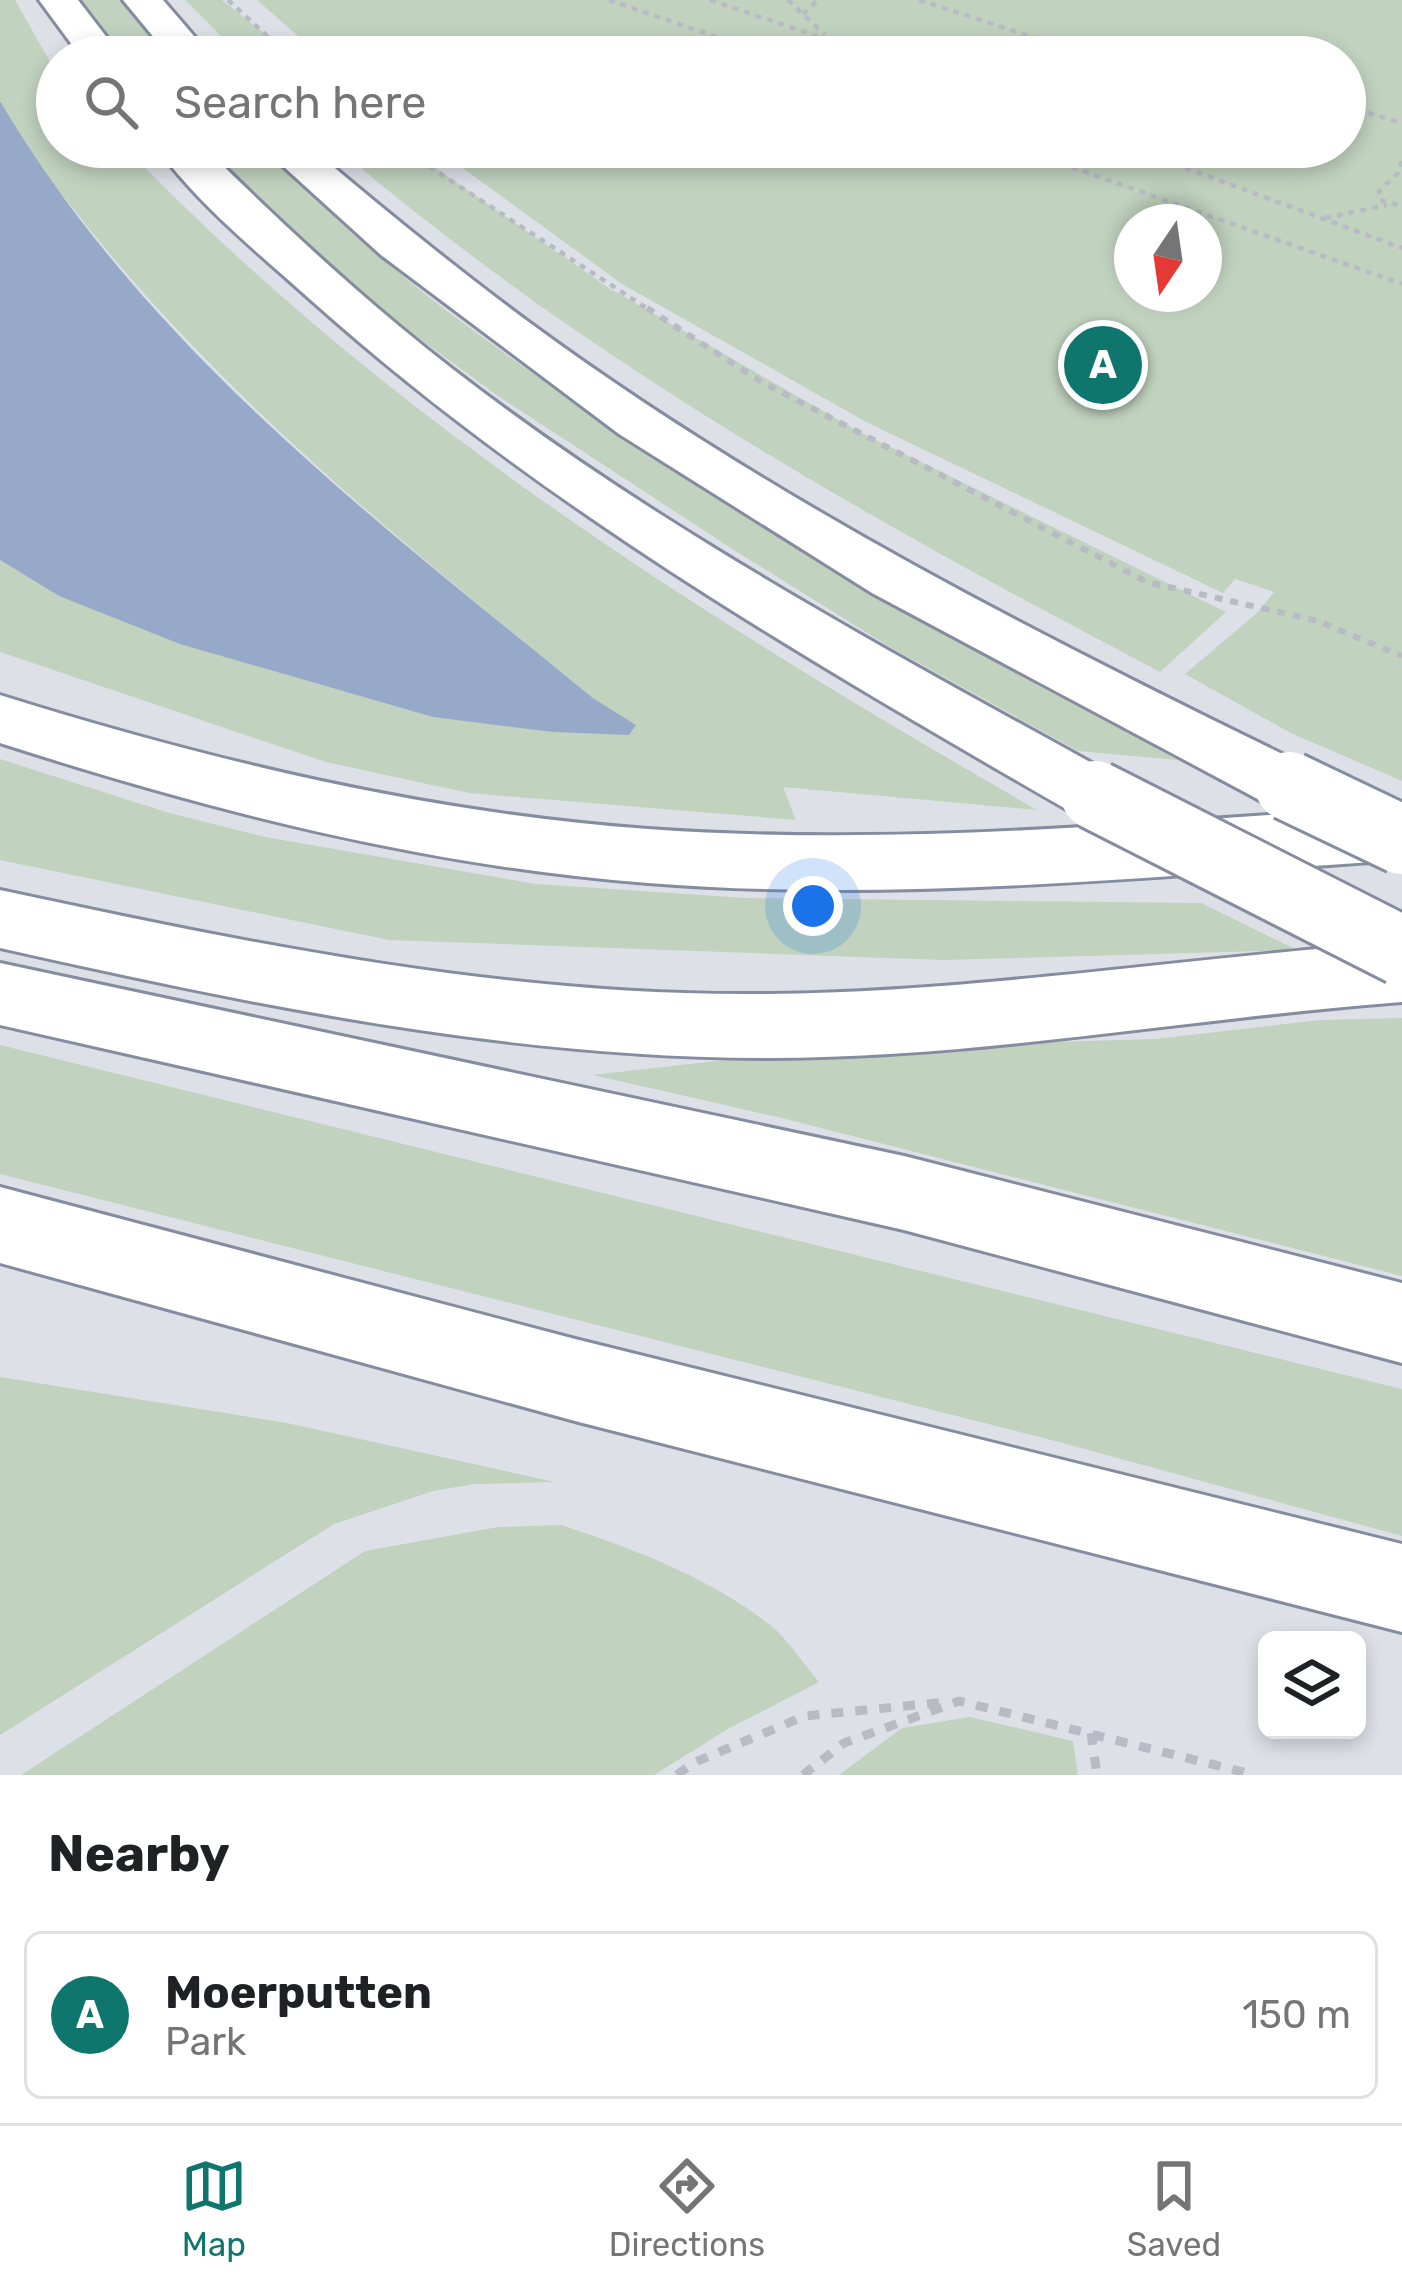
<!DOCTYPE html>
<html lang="en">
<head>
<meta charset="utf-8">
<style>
  :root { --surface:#fff; --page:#f6f6f6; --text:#202124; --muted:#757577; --line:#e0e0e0; --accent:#0f766e }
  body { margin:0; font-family:Rubik,sans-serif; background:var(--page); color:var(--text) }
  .controls { position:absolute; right:36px; bottom:36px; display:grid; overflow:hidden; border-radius:18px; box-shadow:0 6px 18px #0003 }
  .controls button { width:108px; height:108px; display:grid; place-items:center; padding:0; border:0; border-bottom:3px solid var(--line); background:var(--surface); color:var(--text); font:60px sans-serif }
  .compass { position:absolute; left:1114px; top:204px; width:108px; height:108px; border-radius:50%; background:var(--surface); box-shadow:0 6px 18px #0003; rotate:193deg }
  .you { position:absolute; left:813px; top:906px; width:42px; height:42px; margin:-30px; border:9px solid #fff; border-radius:50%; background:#1a73e8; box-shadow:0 0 0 18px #1a73e833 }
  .badge { display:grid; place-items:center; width:78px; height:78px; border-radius:50%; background:var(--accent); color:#fff; font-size:39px; font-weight:700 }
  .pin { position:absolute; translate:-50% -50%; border:6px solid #fff; box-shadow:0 3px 12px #0006 }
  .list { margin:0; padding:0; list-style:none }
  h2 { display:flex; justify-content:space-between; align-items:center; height:156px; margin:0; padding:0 48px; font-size:51px }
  h2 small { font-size:39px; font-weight:400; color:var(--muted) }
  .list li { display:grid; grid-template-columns:78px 1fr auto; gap:36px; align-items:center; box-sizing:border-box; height:168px; margin:0 24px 24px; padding:0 24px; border:3px solid var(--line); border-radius:18px }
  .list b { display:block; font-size:45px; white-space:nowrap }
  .list p { margin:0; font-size:39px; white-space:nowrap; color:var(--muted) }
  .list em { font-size:39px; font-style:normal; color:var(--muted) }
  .icon { flex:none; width:66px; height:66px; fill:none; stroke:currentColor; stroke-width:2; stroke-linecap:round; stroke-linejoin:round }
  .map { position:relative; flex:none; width:1402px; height:1775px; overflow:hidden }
  .search { position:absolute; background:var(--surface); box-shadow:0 6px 18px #0003; left:36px; right:36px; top:36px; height:132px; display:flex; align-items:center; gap:30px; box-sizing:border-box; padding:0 42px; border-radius:66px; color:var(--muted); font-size:45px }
  .sheet { height:348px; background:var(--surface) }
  nav { display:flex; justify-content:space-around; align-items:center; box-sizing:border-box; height:168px; border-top:3px solid var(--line); background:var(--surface); font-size:33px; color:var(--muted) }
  nav a { display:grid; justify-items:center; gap:6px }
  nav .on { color:var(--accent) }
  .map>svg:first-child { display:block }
  .green { fill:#c1d2bf; fill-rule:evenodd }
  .water { fill:#97a9c9 }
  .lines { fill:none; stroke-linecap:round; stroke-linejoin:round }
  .highway-casing { stroke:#858c9f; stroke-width:6 }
  .path-far2 { stroke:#b8bbc3; stroke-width:4.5; stroke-dasharray:6 6; stroke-linecap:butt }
  .path-far1 { stroke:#b8bbc3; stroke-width:6; stroke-dasharray:8 8; stroke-linecap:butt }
  .path { stroke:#b8bbc3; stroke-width:9; stroke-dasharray:12 12; stroke-linecap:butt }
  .highway { fill:#fff; fill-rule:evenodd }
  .highway-bridge-casing { stroke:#858c9f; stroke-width:74; stroke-linecap:butt }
  .highway-bridge { stroke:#fff; stroke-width:68 }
</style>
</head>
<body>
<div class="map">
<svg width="1402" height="1775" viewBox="0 0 1402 1775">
  <rect width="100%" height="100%" fill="#dee0e8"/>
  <!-- green -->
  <path class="green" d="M0 0H15L57 74V147H125C389 422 709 621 1037 810L783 787 796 820 469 793 326 762 0 652V560L59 596 636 725 593 698C406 546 220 397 71 206 54 185 6 124 0 100 0 71 0 30 0 0Z
    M76 0H120L169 57H122Z
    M185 0H222L294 57H242Z
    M257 0H1402V781L1291 733 1185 674 1258 612 1274 592 1235 579 1223 593 868 423 622 284 434 147H1345V57H322ZM1132 222H1204V294H1132Z
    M206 147H259C319 202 378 258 443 308 672 481 927 618 1177 760L1078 751 890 647 737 552 498 396 401 325 316 253Z
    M336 147H405L609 288 856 430 1226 612 1160 672 1130 656C850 509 577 353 336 147Z
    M0 759 166 812 265 837 536 884 745 898 1201 903 1297 950 943 960 389 940 0 860Z
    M1402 1018V1276L782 1118 593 1075 831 1048 1156 1039 1320 1020Z
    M0 1045 1402 1389V1536L1059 1442 0 1174Z
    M0 1377 287 1423 555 1482 475 1484 433 1491 334 1524 0 1735Z
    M561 1525C634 1549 709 1577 770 1625 789 1640 803 1664 819 1682L728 1729 654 1775H21L365 1551 498 1527Z
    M970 1717 1073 1741 1078 1775H839L902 1728Z"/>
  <!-- water -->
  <path class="water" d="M0 101C144 346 376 521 593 698L636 725 629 735 553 732 433 717 180 644 59 596 0 560Z"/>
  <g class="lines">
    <defs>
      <path id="highway" d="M39 0H78L122 57H81Z
        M123 0H163L212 57H170Z
        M157 147H204C267 209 330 269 399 326 616 506 871 641 1117 777L1127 795 1117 813 1095 821 1073 813C807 660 541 506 312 301 262 256 195 202 157 147Z
        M262 147H310C382 208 454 267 530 323 772 501 1042 637 1311 768L1320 786 1311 804 1289 811 1267 804 872 593 619 434 381 255Z
        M0 695C211 761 427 813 648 829 900 847 1151 822 1402 806V860C1151 876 899 903 648 883 426 866 211 811 0 743Z
        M0 890C251 944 508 997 766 994 979 992 1190 957 1402 942V1002C1188 1018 976 1059 761 1058 503 1057 250 1004 0 948Z
        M0 963 904 1156 1402 1283V1363L904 1230 0 1025Z
        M0 1187 575 1339 1402 1544V1632L575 1421 0 1263Z"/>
    </defs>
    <!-- highway casing -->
    <use href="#highway" class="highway-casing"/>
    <!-- path-far2 -->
    <path class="path-far2" d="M228 0 290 57
      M609 0 775 57
      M710 0 879 57
      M788 0 825 35
      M919 0 1082 53 1118 57
      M803 14 818 0
      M1057 57 1074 54
      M1345 106 1402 123
      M399 147 651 311
      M1015 147 1402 284
      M1129 147 1402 248
      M1402 161 1398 173 1379 191 1380 200 1402 206
      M1325 218 1387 205"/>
    <!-- path-far1 -->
    <path class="path-far1" d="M647 308 760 381 1147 582 1318 621 1402 656"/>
    <!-- path -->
    <path class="path" d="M1091 1733 1097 1775
      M677 1775 693 1763 805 1716 946 1702
      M803 1775 844 1743 959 1701 1255 1775"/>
    <!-- highway -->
    <use href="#highway" class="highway"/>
    <defs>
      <path id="highway-bridge" d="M1289 786 1402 840
        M1095 795 1402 951"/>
    </defs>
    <!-- highway-bridge casing -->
    <use href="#highway-bridge" class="highway-bridge-casing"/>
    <!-- highway-bridge -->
    <use href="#highway-bridge" class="highway-bridge"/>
  </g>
</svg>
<div class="controls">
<button><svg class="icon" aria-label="layers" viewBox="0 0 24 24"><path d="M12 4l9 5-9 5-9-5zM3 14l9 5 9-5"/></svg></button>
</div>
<svg class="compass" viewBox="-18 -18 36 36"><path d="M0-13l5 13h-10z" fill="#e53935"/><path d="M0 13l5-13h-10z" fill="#757577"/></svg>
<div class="you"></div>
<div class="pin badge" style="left:1103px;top:365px">A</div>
<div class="search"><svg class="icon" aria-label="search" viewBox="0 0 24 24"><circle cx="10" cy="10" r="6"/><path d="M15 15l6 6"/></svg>Search here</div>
</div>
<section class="sheet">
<h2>Nearby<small></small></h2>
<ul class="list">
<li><span class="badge">A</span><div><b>Moerputten</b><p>Park</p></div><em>150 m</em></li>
</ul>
</section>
<nav>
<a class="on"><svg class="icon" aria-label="map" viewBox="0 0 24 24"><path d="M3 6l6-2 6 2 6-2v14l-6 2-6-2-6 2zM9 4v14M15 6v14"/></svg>Map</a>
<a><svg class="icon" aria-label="directions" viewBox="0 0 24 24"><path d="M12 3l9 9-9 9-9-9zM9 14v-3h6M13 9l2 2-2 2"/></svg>Directions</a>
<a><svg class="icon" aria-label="saved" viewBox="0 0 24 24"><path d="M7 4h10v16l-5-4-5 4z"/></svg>Saved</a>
</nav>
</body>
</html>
